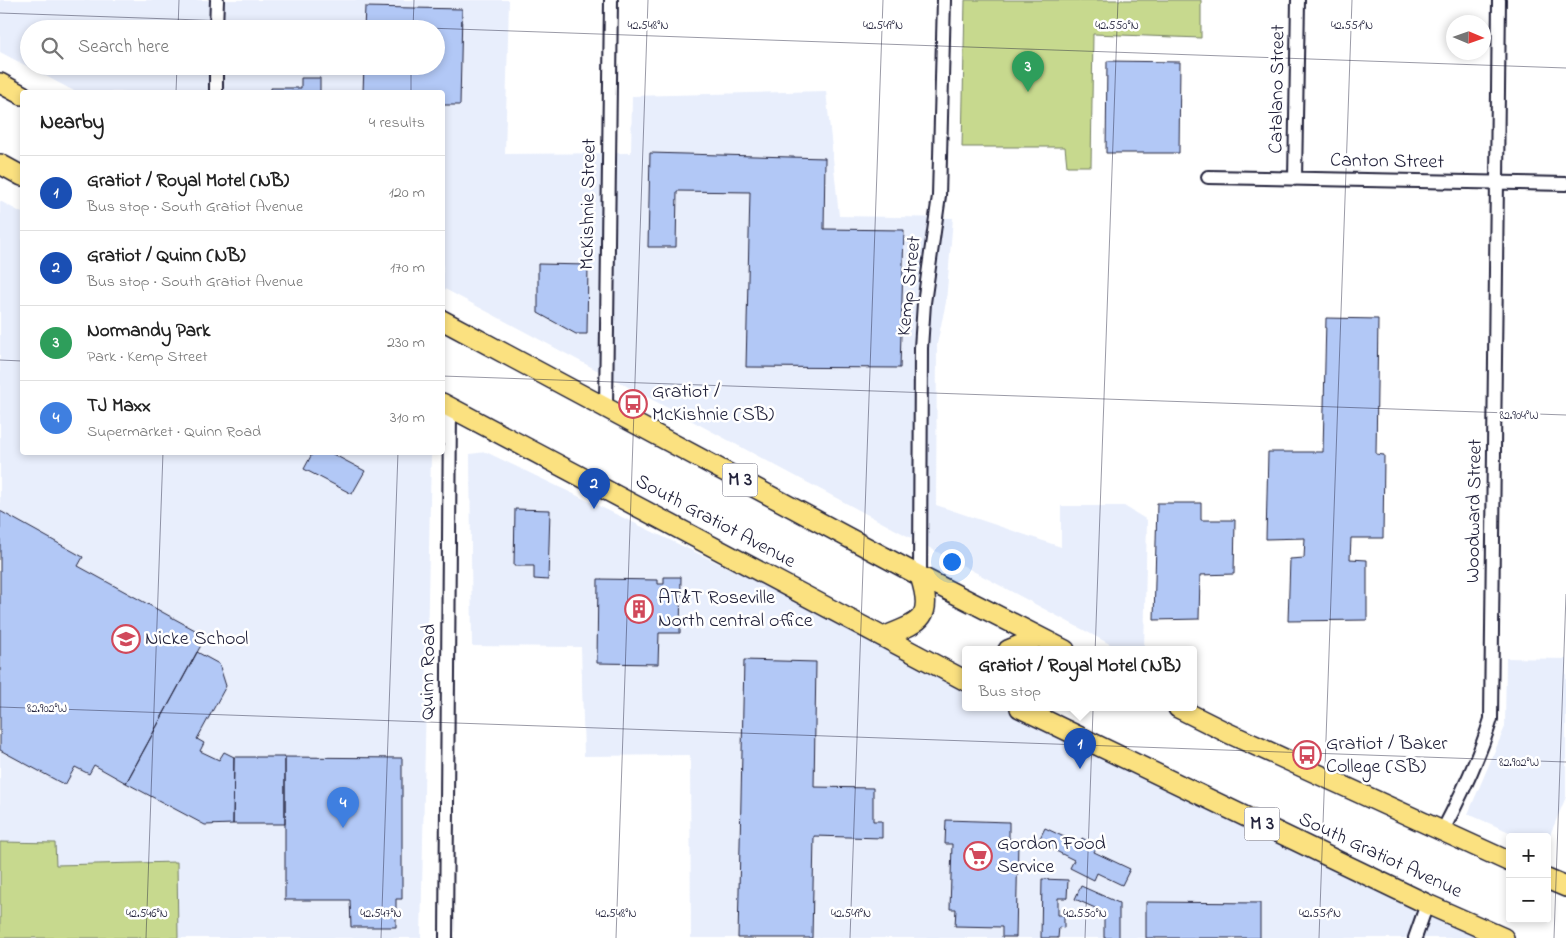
<!DOCTYPE html>
<html lang="en">
<head>
<meta charset="utf-8">
<style>
  :root { --surface:#fff; --page:#f6f6f6; --text:#222; --muted:#767676; --line:#e0e0e0; --accent:#0f766e }
  body { margin:0; font-family:"Indie Flower",sans-serif; background:var(--page); color:var(--text) }
  .controls { position:absolute; right:15px; bottom:15px; display:grid; overflow:hidden; border-radius:5px; box-shadow:0 2px 8px #0003 }
  .controls button { width:45px; height:45px; display:grid; place-items:center; padding:0; border:0; border-bottom:1px solid var(--line); background:var(--surface); color:var(--text); font:25px sans-serif }
  .compass { position:absolute; left:1446px; top:15px; width:45px; height:45px; border-radius:50%; background:var(--surface); box-shadow:0 2px 8px #0003; rotate:92deg }
  .you { position:absolute; left:951px; top:561px; width:18px; height:18px; margin:-12px; border:4px solid #fff; border-radius:50%; background:#1a73e8; box-shadow:0 0 0 8px #1a73e833 }
  .badge { display:grid; place-items:center; width:32px; height:32px; border-radius:50%; background:var(--accent); color:#fff; font-size:16px; font-weight:700 }
  .pin { position:absolute; translate:-50% -41px; filter:drop-shadow(0 1px 2px #0008) }
  .pin::after { content:''; position:absolute; top:26px; width:18px; height:15px; background:inherit; clip-path:polygon(0 0,100% 0,50% 100%) }
  .popup { position:absolute; left:962px; top:646px; width:235px; height:65px; box-sizing:border-box; display:grid; place-content:center; border-radius:5px; background:var(--surface); filter:drop-shadow(0 1px 4px #0005); font-size:16px; white-space:nowrap; color:var(--muted) }
  .popup b { font-size:19px; color:var(--text) }
  .popup::after { content:''; position:absolute; left:50%; top:100%; margin-left:-10px; border:10px solid transparent; border-top-color:var(--surface) }
  .list { margin:0; padding:0; list-style:none }
  h2 { display:flex; justify-content:space-between; align-items:center; height:65px; margin:0; padding:0 20px; font-size:21px }
  h2 small { font-size:16px; font-weight:400; color:var(--muted) }
  .list li { display:grid; grid-template-columns:32px 1fr auto; gap:15px; align-items:center; box-sizing:border-box; height:75px; padding:0 20px; border-top:1px solid var(--line) }
  .list b { display:block; font-size:19px; white-space:nowrap }
  .list p { margin:0; font-size:16px; white-space:nowrap; color:var(--muted) }
  .list em { font-size:16px; font-style:normal; color:var(--muted) }
  .icon { flex:none; width:28px; height:28px; fill:none; stroke:currentColor; stroke-width:2; stroke-linecap:round; stroke-linejoin:round }
  .map { position:relative; flex:none; width:1566px; height:938px; overflow:hidden }
  .search { position:absolute; background:var(--surface); box-shadow:0 2px 8px #0003; left:20px; top:20px; width:425px; height:55px; display:flex; align-items:center; gap:12px; box-sizing:border-box; padding:0 18px; border-radius:28px; color:var(--muted); font-size:19px }
  .panel { position:absolute; background:var(--surface); box-shadow:0 2px 8px #0003; left:20px; top:90px; width:425px; height:365px; border-radius:5px }
  .map>svg:first-child { display:block }
  .built { fill:#e8eefc; fill-rule:evenodd }
  .green { fill:#c7d98e; stroke:#747e64 }
  .building { fill:#b2c8f6; stroke:#22223b }
  .lines { fill:none; stroke-linecap:round; stroke-linejoin:round }
  .street-casing { stroke:#22223b; stroke-width:16 }
  .primary-casing { stroke:#22223b; stroke-width:22 }
  .street { stroke:#fff; stroke-width:12 }
  .primary { stroke:#fbe180; stroke-width:19 }
  .ticks { fill:none; stroke:#22223b; stroke-width:1; stroke-opacity:0.45 }
  .labels { text-anchor:middle; dominant-baseline:central; stroke-width:5; stroke-linejoin:round; paint-order:stroke }
  .shield { fill:#fff; stroke:#646476; stroke-width:1 }
  .shield-label { font-size:19px; font-weight:bold; fill:#22223b }
  .street-label { font-size:20px; fill:#22223b; stroke:#fff }
  .poi-label { font-size:20px; fill:#22223b; stroke:#fff; text-anchor:start }
  .ticks-label { font-size:12px; text-anchor:middle; fill:#22223b; stroke:#fff; stroke-width:5; stroke-linejoin:round; paint-order:stroke }
</style>
</head>
<body>
<div class="map">
<svg width="1566" height="938" viewBox="0 0 1566 938">
  <rect width="100%" height="100%" fill="#fff"/>
  <filter id="ink" filterUnits="userSpaceOnUse"><feTurbulence type="fractalNoise" baseFrequency=".02" numOctaves="2"/><feDisplacementMap in="SourceGraphic" scale="10" xChannelSelector="R" yChannelSelector="G"/><feConvolveMatrix kernelMatrix="1 2 1 2 8 2 1 2 1" color-interpolation-filters="sRGB"/></filter>
  <g filter="url(#ink)">
    <!-- built -->
    <path class="built" d="M0 0H509L505 154 631 153 632 96 826 91 839 216 953 218 946 302 937 344 936 505 1061 547V506H1124L1147 520 1144 650H1121L443 288 442 92H76L0 52ZM29 29H436V66H29Z
      M0 201 22 213V452L431 453 421 938H178L177 862 55 865V843L0 842Z
      M486 452 966 682V708H1020L1499 938H691L690 755 584 756 581 647 472 646 470 454Z
      M1506 658 1566 659V797L1547 842V837H1521L1468 814 1505 727Z"/>
    <!-- green -->
    <path class="green" d="M965 0H1201V38L1093 34 1091 166H1067L1065 147H962Z
      M0 842 55 843 56 865 177 862 178 938H0Z"/>
    <!-- building -->
    <path class="building" d="M365 7 462 9 460 105H442V92H363L364 66H436V29H364Z
      M1107 61 1180 62 1179 153H1106Z
      M301 78H320V92H271V88H301Z
      M650 153 825 158 824 229 904 230 900 368 746 367 750 192 677 191 676 247H648Z
      M538 264 588 265 587 334H576L538 313Z
      M1326 318 1378 319 1376 454 1384 455 1383 538H1351L1350 559 1367 560V620L1288 621 1290 559 1304 558 1305 538 1266 539 1268 452H1323Z
      M313 452H329L365 471 352 494 304 469Z
      M1157 503H1201V520H1235L1234 574 1200 575 1199 619 1154 620Z
      M515 509 550 510 548 580 534 579V566H514Z
      M0 511 83 557 78 566 206 636 126 783 94 765 89 774 75 767 65 785 0 750Z
      M664 577H681L680 633H659L658 664 597 663 598 579 658 580V584H664Z
      M197 652 219 664 226 686 197 739 204 743 200 751 219 760 224 752 234 757 233 824 205 825 126 783Z
      M744 660 816 662 814 787 873 788V821H882V838L814 836 812 938H738Z
      M234 757H285V824H233Z
      M285 757 402 758V899H396V927H351L350 900H285Z
      M946 820 1009 822V839L1018 840 1016 937H1002V927L955 926 956 909H950L952 844H945Z
      M1045 828 1079 844 1082 838 1097 846 1094 852 1130 869 1122 885 1097 873 1094 880 1070 868 1074 860 1038 842Z
      M1042 879 1068 880 1067 898H1058V915H1064V928L1059 927 1058 938H1041Z
      M1081 886 1119 903V938H1104V912L1075 899Z
      M1146 902 1260 903V938H1146Z"/>
    <g class="lines">
      <defs>
        <path id="street" d="M216 29 217 0
          M216 92V66
          M1208 177 1566 184
          M1295 179 1298 0
          M606 408 611 0
          M920 576 921 348 924 303 939 196 944 0
          M1442 832C1461 796 1479 758 1491 719L1499 0
          M446 938 450 407
          M1415 938 1427 904"/>
        <path id="primary" d="M0 83 22 95
          M0 164 22 176
          M442 320 920 576 1065 650
          M442 403 966 681
          M883 637C921 622 934 619 920 576
          M1008 650 1039 637
          M1020 708 1427 904 1504 938
          M1178 708 1228 733 1510 862
          M1547 879 1566 887"/>
      </defs>
      <!-- street casing -->
      <use href="#street" class="street-casing"/>
      <!-- primary casing -->
      <use href="#primary" class="primary-casing"/>
      <!-- street -->
      <use href="#street" class="street"/>
      <!-- primary -->
      <use href="#primary" class="primary"/>
    </g>
  </g>
  <!-- ticks -->
  <path class="ticks" d="M0 13 1566 68M178 29 179 0M413 29 414 0M176 92 177 66M411 92V66M0 360 22 361M442 376 1566 415M0 707 1566 762M146 938 163 452M381 938 398 452M616 938 648 0M850 938 883 0M1085 938 1118 0M1319 938 1352 0M1554 938 1566 594"/>
  <!-- icons -->
  <defs>
    <symbol id="bus-ring" viewBox="-11 -11 22 22"><circle r="9.5" fill="#fff" stroke="#d1495b" stroke-width="1.5"/><path d="M-5-6H5V4H4V6H2V4H-2V6H-4V4H-5ZM-3.5-4V0h7V-4ZM-3.5 1.2v1.5H-2V1.2ZM2 1.2v1.5H3.5V1.2Z" fill="#d1495b"/></symbol>
    <symbol id="building-ring" viewBox="-11 -11 22 22"><circle r="9.5" fill="#fff" stroke="#d1495b" stroke-width="1.5"/><path d="M-4-6H4V6H1V3H-1V6H-4ZM-2.5-4.3h1.7v1.8h-1.7ZM.8-4.3h1.7v1.8H.8ZM-2.5-1h1.7V.8h-1.7ZM.8-1h1.7V.8H.8Z" fill="#d1495b"/></symbol>
    <symbol id="school-ring" viewBox="-11 -11 22 22"><circle r="9.5" fill="#fff" stroke="#d1495b" stroke-width="1.5"/><path d="M0-5L7-2L0 1L-7-2ZM-4 1L0 2.5L4 1V4Q0 6-4 4Z" fill="#d1495b"/></symbol>
    <symbol id="supermarket-ring" viewBox="-11 -11 22 22"><circle r="9.5" fill="#fff" stroke="#d1495b" stroke-width="1.5"/><path d="M-6-5.5h2.5l.6 2H6L4.5 2H-2.5L-4.4-4H-6ZM-1.5 3.2a1.3 1.3 0 1 0 .1 0ZM3 3.2a1.3 1.3 0 1 0 .1 0Z" fill="#d1495b"/></symbol>
  </defs>
  <g fill-rule="evenodd">
    <use href="#bus-ring" x="617" y="388" width="32" height="32"/>
    <use href="#building-ring" x="623" y="593" width="32" height="32"/>
    <use href="#school-ring" x="110" y="623" width="32" height="32"/>
    <use href="#bus-ring" x="1291" y="739" width="32" height="32"/>
    <use href="#supermarket-ring" x="962" y="840" width="32" height="32"/>
  </g>
  <g class="labels">
    <!-- shield labels -->
    <g class="shield">
      <rect x="722.5" y="463.5" width="35" height="33" rx="4"/>
      <rect x="1244.5" y="807.5" width="35" height="33" rx="4"/>
    </g>
    <g class="shield-label">
      <text x="740" y="480">M 3</text>
      <text x="1262" y="824">M 3</text>
    </g>
    <!-- street labels -->
    <g class="street-label">
      <text transform="translate(1278 89) rotate(-89)">Catalano Street</text>
      <text transform="translate(1387 162) rotate(1)">Canton Street</text>
      <text transform="translate(589 204) rotate(-89)">McKishnie Street</text>
      <text transform="translate(910 286) rotate(-84)">Kemp Street</text>
      <text transform="translate(1475 511) rotate(-89)">Woodward Street</text>
      <text transform="translate(715 522) rotate(28)">South Gratiot Avenue</text>
      <text transform="translate(429 672) rotate(-89)">Quinn Road</text>
      <text transform="translate(1380 856) rotate(25)">South Gratiot Avenue</text>
    </g>
    <!-- poi labels -->
    <g class="poi-label">
      <text x="652" y="392">Gratiot /<tspan x="652" dy="23">McKishnie (SB)</tspan></text>
      <text x="658" y="598">AT&amp;T Roseville<tspan x="658" dy="23">North central office</tspan></text>
      <text x="145" y="639">Nicke School</text>
      <text x="1326" y="744">Gratiot / Baker<tspan x="1326" dy="23">College (SB)</tspan></text>
      <text x="997" y="844">Gordon Food<tspan x="997" dy="23">Service</tspan></text>
    </g>
  </g>
  <g class="ticks-label">
    <text x="648" y="29">42.548°N</text>
    <text x="883" y="29">42.549°N</text>
    <text x="1117" y="29">42.550°N</text>
    <text x="1352" y="29">42.551°N</text>
    <text x="1519" y="419">82.904°W</text>
    <text x="47" y="712">82.902°W</text>
    <text x="1519" y="766">82.902°W</text>
    <text x="147" y="917">42.546°N</text>
    <text x="381" y="917">42.547°N</text>
    <text x="616" y="917">42.548°N</text>
    <text x="851" y="917">42.549°N</text>
    <text x="1085" y="917">42.550°N</text>
    <text x="1320" y="917">42.551°N</text>
  </g>
</svg>
<div class="controls">
<button>+</button>
<button>−</button>
</div>
<svg class="compass" viewBox="-18 -18 36 36"><path d="M0-13l5 13h-10z" fill="#e53935"/><path d="M0 13l5-13h-10z" fill="#767676"/></svg>
<div class="you"></div>
<div class="pin badge" style="left:1080px;top:769px;background:#1a4fb4">1</div>
<div class="popup"><b>Gratiot / Royal Motel (NB)</b>Bus stop</div>
<div class="pin badge" style="left:594px;top:509px;background:#1a4fb4">2</div>
<div class="pin badge" style="left:1028px;top:92px;background:#2e9e5b">3</div>
<div class="pin badge" style="left:343px;top:828px;background:#3f7fe0">4</div>
<div class="search"><svg class="icon" aria-label="search" viewBox="0 0 24 24"><circle cx="10" cy="10" r="6"/><path d="M15 15l6 6"/></svg>Search here</div>
<section class="panel">
<h2>Nearby<small>4 results</small></h2>
<ul class="list">
<li><span class="badge" style="background:#1a4fb4">1</span><div><b>Gratiot / Royal Motel (NB)</b><p>Bus stop · South Gratiot Avenue</p></div><em>120 m</em></li>
<li><span class="badge" style="background:#1a4fb4">2</span><div><b>Gratiot / Quinn (NB)</b><p>Bus stop · South Gratiot Avenue</p></div><em>170 m</em></li>
<li><span class="badge" style="background:#2e9e5b">3</span><div><b>Normandy Park</b><p>Park · Kemp Street</p></div><em>230 m</em></li>
<li><span class="badge" style="background:#3f7fe0">4</span><div><b>TJ Maxx</b><p>Supermarket · Quinn Road</p></div><em>310 m</em></li>
</ul>
</section>
</div>
</body>
</html>
